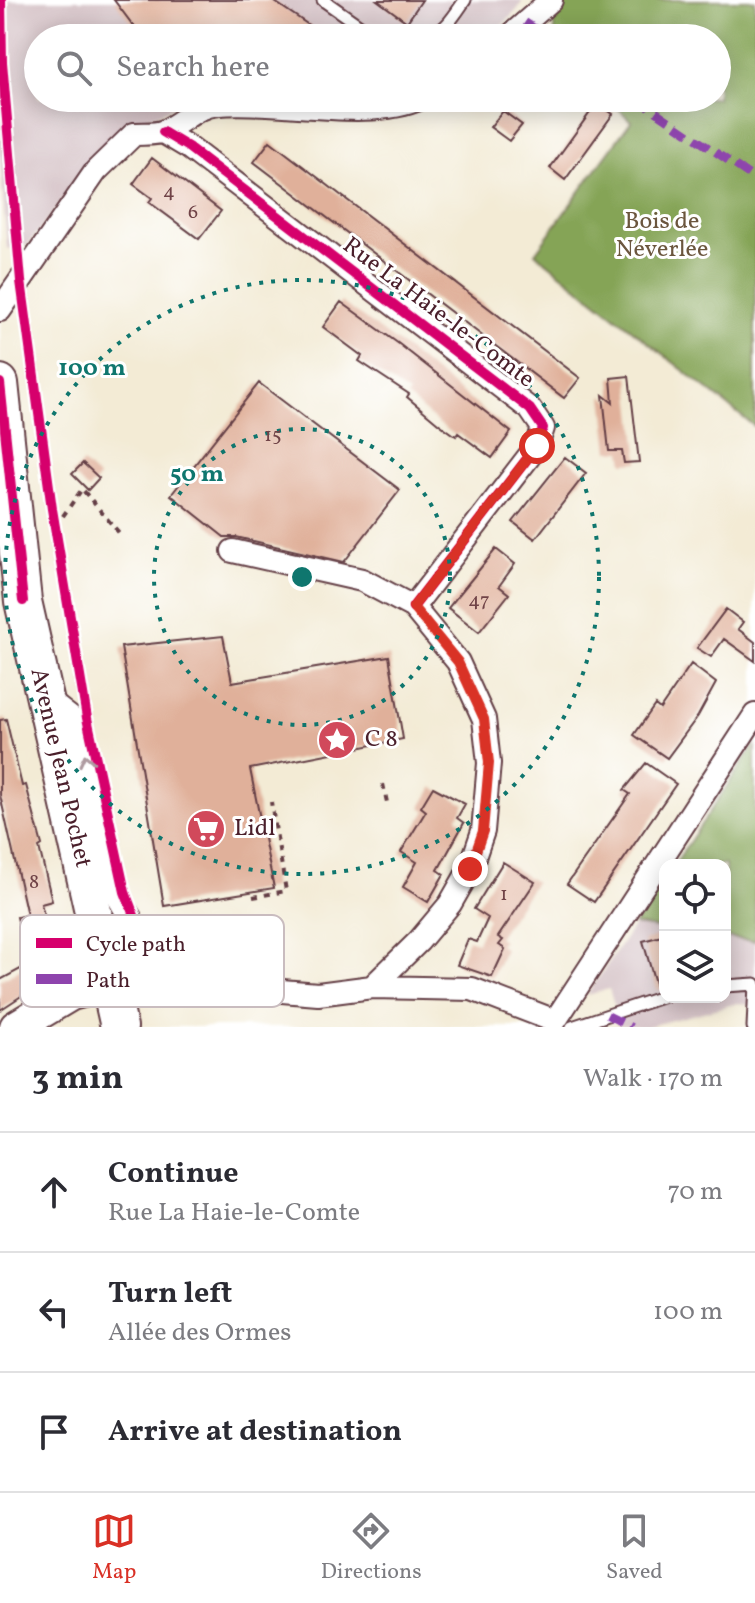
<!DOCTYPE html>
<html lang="en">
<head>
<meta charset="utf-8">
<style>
  :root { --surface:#fff; --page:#f7f7f7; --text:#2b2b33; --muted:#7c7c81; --line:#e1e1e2; --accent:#d93025 }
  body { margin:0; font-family:Vollkorn,serif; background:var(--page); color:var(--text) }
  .controls { position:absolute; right:24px; bottom:24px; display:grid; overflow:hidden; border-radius:16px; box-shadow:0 4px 20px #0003 }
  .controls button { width:72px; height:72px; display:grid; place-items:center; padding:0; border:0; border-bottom:2px solid var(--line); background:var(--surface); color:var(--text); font:40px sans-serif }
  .stop { position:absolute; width:24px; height:24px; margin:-18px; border:6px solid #d93025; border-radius:50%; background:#fff }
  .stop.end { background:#d93025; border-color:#fff; box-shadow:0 2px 8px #0008 }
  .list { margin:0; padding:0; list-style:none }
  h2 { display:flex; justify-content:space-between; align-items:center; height:104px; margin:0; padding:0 32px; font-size:34px }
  h2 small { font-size:26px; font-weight:400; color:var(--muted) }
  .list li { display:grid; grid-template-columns:52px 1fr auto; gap:24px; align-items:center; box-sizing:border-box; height:120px; padding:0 32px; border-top:2px solid var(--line) }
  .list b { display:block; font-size:30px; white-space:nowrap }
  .list p { margin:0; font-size:26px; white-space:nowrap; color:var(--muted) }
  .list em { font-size:26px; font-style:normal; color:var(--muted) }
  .icon { flex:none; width:44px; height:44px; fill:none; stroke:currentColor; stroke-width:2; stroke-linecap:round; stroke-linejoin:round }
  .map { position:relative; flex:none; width:755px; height:1027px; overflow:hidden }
  .search { position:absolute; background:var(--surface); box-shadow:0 4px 20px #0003; left:24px; right:24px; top:24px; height:88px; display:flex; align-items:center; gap:20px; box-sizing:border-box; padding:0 28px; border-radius:44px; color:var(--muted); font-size:30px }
  .sheet { height:464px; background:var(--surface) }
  nav { display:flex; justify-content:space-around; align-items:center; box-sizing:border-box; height:112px; border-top:2px solid var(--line); background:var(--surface); font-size:22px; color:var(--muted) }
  nav a { display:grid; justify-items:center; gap:4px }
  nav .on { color:var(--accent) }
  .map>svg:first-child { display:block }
  .industrial { fill:#d2bec2 }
  .forest { fill:#85a457; stroke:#686241; stroke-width:2 }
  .building { fill:#e0b09a }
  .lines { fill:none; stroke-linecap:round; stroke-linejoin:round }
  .lane-casing { stroke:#633e44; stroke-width:15 }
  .street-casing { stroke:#633e44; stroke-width:26 }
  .secondary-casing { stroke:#633e44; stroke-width:36 }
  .primary-casing { stroke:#633e44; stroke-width:40 }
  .path { stroke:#633e44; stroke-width:4; stroke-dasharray:6 6; stroke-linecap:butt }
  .lane { stroke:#fff; stroke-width:11 }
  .street { stroke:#fff; stroke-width:22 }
  .secondary { stroke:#fff; stroke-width:32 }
  .primary { stroke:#fff; stroke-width:36 }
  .quiet { stroke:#8e44ad; stroke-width:8; stroke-dasharray:16 8; stroke-linecap:butt }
  .cycleway-casing { stroke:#fff; stroke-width:15 }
  .cycleway { stroke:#d6006c; stroke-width:10 }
  .oneway { stroke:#ae9aa0 }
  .route { stroke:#d93025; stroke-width:10 }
  .ring { fill:none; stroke:#0f766e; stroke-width:4; stroke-dasharray:4 8 }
  .labels { text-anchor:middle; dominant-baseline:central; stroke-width:6; stroke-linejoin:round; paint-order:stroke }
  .number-label { font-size:20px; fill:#704347 }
  .park-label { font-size:24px; fill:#6b563e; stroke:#fff }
  .street-label { font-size:24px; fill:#4a1f2b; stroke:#fff }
  .poi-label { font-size:24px; fill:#4a1f2b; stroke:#fff; text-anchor:start }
  .key { fill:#fff; stroke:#c9bcbf; stroke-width:2 }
  .key-label { font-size:22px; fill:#4a1f2b }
  .centre { fill:#0f766e; stroke:#fff; stroke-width:4 }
  .ring-label { font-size:24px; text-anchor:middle; font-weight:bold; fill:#0f766e; stroke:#fff; stroke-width:6; stroke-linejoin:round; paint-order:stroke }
</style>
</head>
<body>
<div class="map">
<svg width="755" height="1027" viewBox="0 0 755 1027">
  <rect width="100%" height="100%" fill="#fff"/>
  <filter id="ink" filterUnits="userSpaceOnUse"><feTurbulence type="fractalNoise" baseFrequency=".0125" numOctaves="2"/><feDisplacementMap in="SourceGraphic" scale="16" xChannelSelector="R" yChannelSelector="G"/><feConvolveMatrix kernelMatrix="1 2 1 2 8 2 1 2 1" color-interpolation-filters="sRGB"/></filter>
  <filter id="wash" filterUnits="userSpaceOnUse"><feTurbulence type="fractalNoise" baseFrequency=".006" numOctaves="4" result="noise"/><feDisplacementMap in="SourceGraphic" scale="32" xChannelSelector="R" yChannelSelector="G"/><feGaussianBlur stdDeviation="1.8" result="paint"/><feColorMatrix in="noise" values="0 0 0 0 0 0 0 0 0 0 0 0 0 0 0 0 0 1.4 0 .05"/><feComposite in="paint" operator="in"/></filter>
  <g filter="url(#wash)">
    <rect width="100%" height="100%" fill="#f3ebd5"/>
    <!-- industrial -->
    <path class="industrial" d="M0 0H523L518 9 489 38H38V98H210L188 101 138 122 120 133 75 183 28 245 7 249 0 156Z
      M755 744V1006L738 1003 645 1027 620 1025 609 989 587 995 665 879V997H725V865H674Z"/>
    <!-- forest -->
    <path class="forest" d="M549 0H755V427L535 253 631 121 608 98H717V38H556Z
      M755 744V941L725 937V865H674Z
      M665 879V929L634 925Z"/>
    <g id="blocks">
      <!-- building -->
      <path class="building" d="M114 0H272L313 28 306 38H149L132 24Z
        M377 0H422L407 22Z
        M597 103 613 114 565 180 550 168Z
        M503 111 522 125 509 141 490 127Z
        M270 141 580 378 564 398 254 162Z
        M152 158 221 211 199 239 149 202 152 198 133 184Z
        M341 302 399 344 511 432 492 458 458 433 456 436 438 423 407 397 409 394 359 361 362 356 323 327Z
        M629 376 639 462 624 463 622 451H609L603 395 613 403 611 378Z
        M259 383 400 490 344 562 236 537H224L171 495Z
        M565 457 586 473 535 539 513 522Z
        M83 463 99 478 88 490 72 474Z
        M496 549 515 564 499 586 509 594 479 632 448 608Z
        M726 609 743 622 738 629 755 642V661L724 639 711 657 697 648Z
        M223 636 232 682 389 656 403 739 250 769 274 888 164 906 121 647Z
        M691 664 716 683 698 716 667 758 634 735 655 705 660 709Z
        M6 719 22 786 26 785 42 845 39 847 52 901 41 904 53 947 67 944 70 964 0 1010V980L30 964 25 937 22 938 17 917 27 915 0 795V720Z
        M646 763 676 784 594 902 567 884 630 794 624 790Z
        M433 787 465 804 457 818 464 823 438 870 444 874 428 902 403 887 417 862 401 852 426 811 421 807Z
        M503 862 535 882 498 937 503 940 499 945 505 949 492 977 457 965 468 939 477 942 488 918 474 909Z
        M665 935V988L657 990 643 941Z"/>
    </g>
  </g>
  <g filter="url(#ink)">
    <use href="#blocks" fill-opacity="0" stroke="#633e44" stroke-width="2"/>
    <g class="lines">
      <defs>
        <path id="lane" d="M323 0 377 38
          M426 38C445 32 454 16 465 0
          M725 986 755 984
          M572 1027 665 996
          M753 1027 755 984"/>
        <path id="street" d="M508 38 551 0
          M163 132 188 147 530 409 543 428 537 446 413 607
          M0 310 96 171 134 134C143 133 156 135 164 131 184 122 195 106 219 104 276 98 370 122 421 98
          M233 551 362 580 413 607 458 662 484 719 489 763 483 831 470 869 450 904 419 941 372 987
          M45 698 77 723 116 893 133 923 143 939 208 984
          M109 984 150 980 318 994 372 987 472 989 555 1021
          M555 1021 755 715"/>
        <path id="secondary" d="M16 1027 71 994 109 984"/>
        <path id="primary" d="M0 383 23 601 119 1027"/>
      </defs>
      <!-- lane casing -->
      <use href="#lane" class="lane-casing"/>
      <!-- street casing -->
      <use href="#street" class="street-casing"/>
      <!-- secondary casing -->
      <use href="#secondary" class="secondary-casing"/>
      <!-- primary casing -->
      <use href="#primary" class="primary-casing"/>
      <!-- path -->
      <path class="path" d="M56 526 82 489 120 534
        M383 784 388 807
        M253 897 286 891 271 802
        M185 947 192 926"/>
      <!-- lane -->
      <use href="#lane" class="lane"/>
      <!-- street -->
      <use href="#street" class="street"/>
      <!-- secondary -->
      <use href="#secondary" class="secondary"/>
      <!-- primary -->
      <use href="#primary" class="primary"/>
      <!-- quiet -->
      <path class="quiet" d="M525 22 549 38
        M636 98 755 179
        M607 1015 631 1027"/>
      <defs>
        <path id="cycleway" d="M1 0 2 62 21 281 52 509 87 718 125 892 143 939 213 987
          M163 132 188 147 530 409 543 428 537 446 413 607
          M0 383 23 601"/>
      </defs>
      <!-- cycleway casing -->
      <use href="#cycleway" class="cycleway-casing"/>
      <!-- cycleway -->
      <use href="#cycleway" class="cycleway"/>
    </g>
    <!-- one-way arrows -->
    <defs><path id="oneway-chevron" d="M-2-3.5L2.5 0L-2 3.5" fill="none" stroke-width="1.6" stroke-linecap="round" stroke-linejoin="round" transform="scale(2)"/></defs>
    <use class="oneway" href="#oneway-chevron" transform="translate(86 760) rotate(-103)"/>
  </g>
  <g class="lines" filter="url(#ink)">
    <!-- route -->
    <path class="route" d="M470 869 483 831 489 763 484 719 458 662 413 607 537 446"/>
  </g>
  <!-- distance rings -->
  <g class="ring">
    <circle cx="302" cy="577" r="148"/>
    <circle cx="302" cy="577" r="297"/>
  </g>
  <!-- icons -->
  <defs>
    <symbol id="sight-disc" viewBox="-11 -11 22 22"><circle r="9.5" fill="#d1495b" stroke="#fff"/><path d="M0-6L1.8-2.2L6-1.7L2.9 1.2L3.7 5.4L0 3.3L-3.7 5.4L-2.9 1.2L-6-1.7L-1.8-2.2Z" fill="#fff"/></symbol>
    <symbol id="supermarket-disc" viewBox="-11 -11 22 22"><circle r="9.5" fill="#d1495b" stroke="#fff"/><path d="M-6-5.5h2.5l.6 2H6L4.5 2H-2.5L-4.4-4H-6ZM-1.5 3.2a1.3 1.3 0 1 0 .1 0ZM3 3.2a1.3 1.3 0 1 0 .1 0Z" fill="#fff"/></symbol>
  </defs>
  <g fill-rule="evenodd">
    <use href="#sight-disc" x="315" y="718" width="44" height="44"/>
    <use href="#supermarket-disc" x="184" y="807" width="44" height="44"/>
  </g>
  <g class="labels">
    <!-- number labels -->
    <g class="number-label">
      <text x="169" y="192">4</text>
      <text x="193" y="213">6</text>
      <text x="273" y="436">15</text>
      <text x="479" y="601">47</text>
      <text x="34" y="883">8</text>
      <text x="504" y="895">1</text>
    </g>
    <!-- park labels -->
    <g class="park-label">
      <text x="662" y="222">Bois de<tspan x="662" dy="28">Néverlée</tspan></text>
    </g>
    <!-- street labels -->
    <g class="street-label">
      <text transform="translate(438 313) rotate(37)">Rue La Haie-le-Comte</text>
      <text transform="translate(60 768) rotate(77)">Avenue Jean Pochet</text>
    </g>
    <!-- poi labels -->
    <g class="poi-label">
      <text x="365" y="740">C 8</text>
      <text x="234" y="829">Lidl</text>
    </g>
  </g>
  <!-- legend -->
  <rect x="20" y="915" width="264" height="92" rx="12" class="key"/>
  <rect x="36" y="938" width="36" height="10" fill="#d6006c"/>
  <rect x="36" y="974" width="36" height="10" fill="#8e44ad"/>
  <g class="key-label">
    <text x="86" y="951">Cycle path</text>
    <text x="86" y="987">Path</text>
  </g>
  <circle cx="302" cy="577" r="12" class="centre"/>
  <g class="ring-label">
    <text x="92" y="375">100 m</text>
    <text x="197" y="481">50 m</text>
  </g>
</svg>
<div class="controls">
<button><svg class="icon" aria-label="locate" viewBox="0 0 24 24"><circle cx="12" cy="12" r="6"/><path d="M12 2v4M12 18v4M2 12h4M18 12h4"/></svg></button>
<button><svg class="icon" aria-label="layers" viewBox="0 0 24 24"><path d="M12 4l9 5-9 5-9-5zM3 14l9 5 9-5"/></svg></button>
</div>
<div class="stop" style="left:537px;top:446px"></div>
<div class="stop end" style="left:470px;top:869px"></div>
<div class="search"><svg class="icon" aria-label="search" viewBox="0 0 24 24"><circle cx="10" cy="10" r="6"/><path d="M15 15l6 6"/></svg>Search here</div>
</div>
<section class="sheet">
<h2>3 min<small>Walk · 170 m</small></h2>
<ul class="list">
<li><svg class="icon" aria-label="ahead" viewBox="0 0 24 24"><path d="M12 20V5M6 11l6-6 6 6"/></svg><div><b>Continue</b><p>Rue La Haie-le-Comte</p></div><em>70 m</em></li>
<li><svg class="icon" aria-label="left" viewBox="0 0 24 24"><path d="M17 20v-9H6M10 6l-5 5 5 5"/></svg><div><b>Turn left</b><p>Allée des Ormes</p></div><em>100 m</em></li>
<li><svg class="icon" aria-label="arrive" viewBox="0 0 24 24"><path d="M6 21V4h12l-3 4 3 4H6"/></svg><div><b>Arrive at destination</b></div></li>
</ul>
</section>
<nav>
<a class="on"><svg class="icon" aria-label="map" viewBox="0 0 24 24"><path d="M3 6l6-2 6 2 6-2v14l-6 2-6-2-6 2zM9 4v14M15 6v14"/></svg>Map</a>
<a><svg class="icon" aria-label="directions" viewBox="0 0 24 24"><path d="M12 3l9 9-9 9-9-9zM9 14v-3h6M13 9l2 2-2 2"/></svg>Directions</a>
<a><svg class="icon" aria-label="saved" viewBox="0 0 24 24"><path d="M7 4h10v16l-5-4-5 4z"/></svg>Saved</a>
</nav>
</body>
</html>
